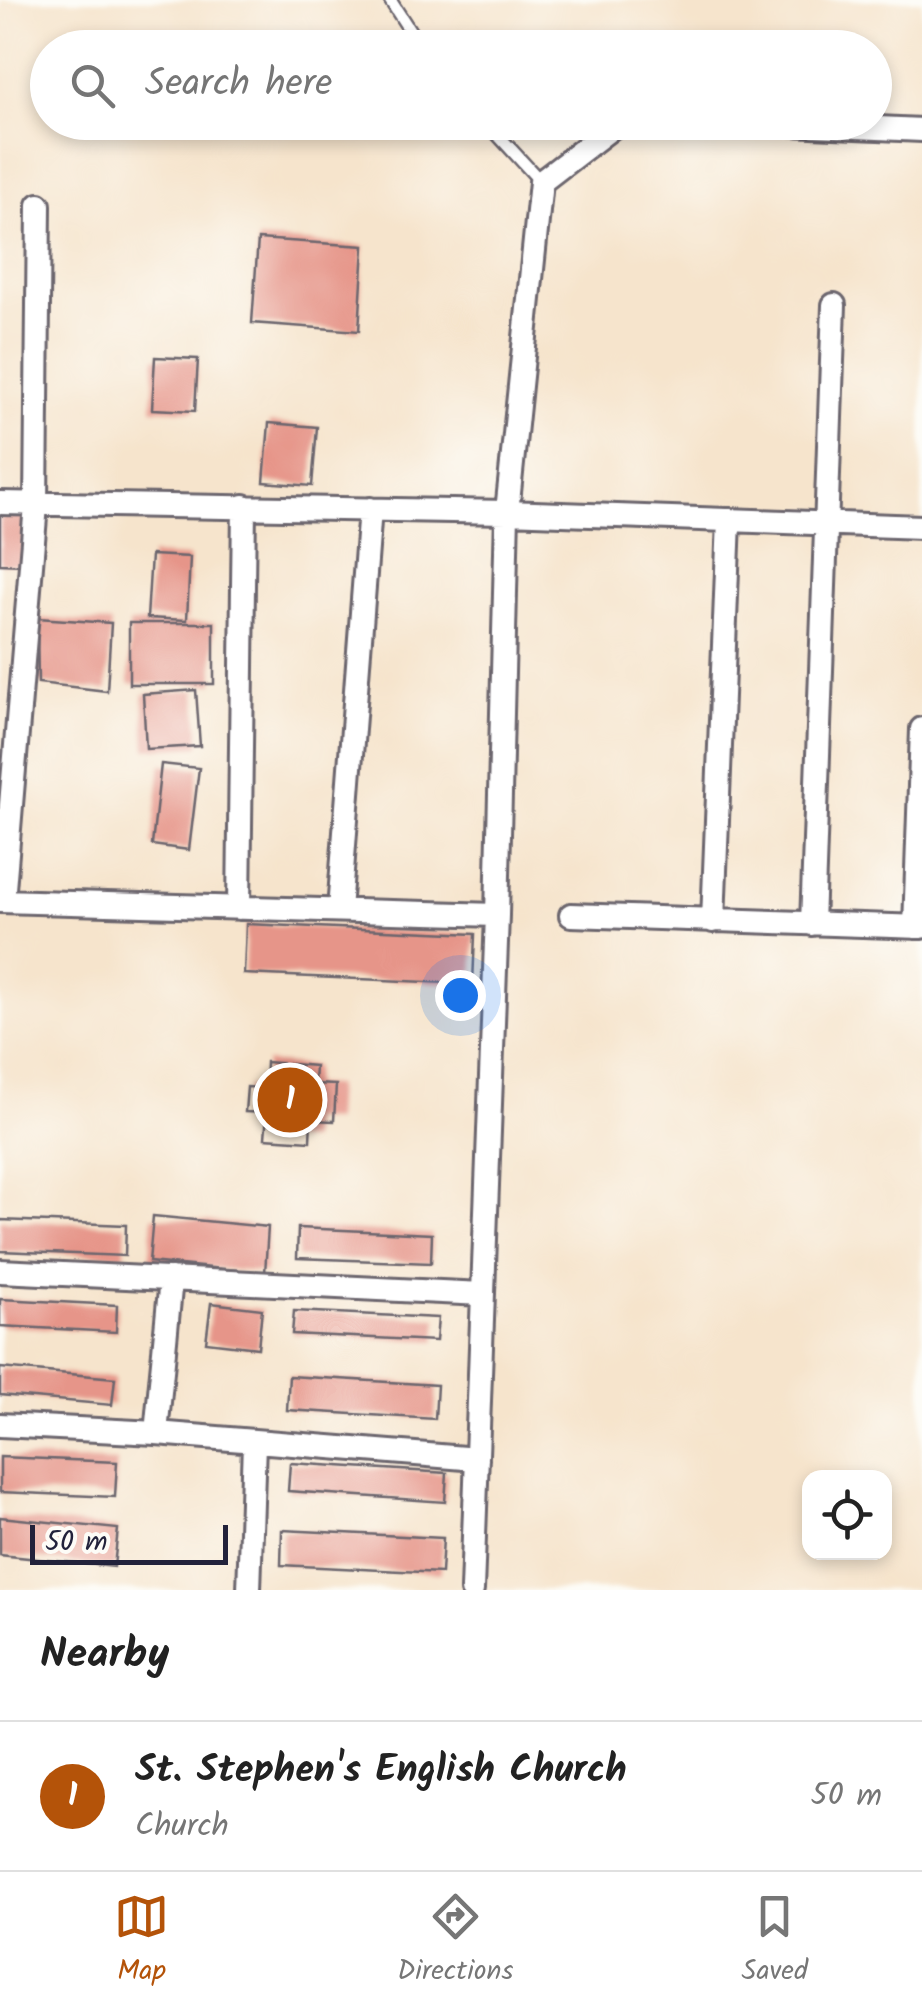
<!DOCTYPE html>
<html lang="en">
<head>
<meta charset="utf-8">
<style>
  :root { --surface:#fff; --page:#f2f2f2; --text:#222; --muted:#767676; --line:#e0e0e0; --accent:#b45309 }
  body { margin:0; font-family:Kalam,sans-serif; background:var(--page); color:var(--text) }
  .controls { position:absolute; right:30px; bottom:30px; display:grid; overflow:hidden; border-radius:20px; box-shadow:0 5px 15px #0003 }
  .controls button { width:90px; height:90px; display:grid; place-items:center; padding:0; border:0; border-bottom:2px solid var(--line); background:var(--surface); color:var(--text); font:50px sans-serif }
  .scale { position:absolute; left:30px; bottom:25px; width:198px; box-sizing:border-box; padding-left:10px; border:5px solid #22223b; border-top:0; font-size:28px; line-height:35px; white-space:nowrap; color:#22223b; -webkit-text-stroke:8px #fdfcf7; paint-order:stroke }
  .you { position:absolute; left:460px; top:995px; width:35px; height:35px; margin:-25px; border:8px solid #fff; border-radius:50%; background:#1a73e8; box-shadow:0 0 0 15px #1a73e833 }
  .badge { display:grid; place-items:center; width:65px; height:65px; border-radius:50%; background:var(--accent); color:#fff; font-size:32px; font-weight:700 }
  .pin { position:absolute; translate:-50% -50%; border:5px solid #fff; box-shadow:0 2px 10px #0006 }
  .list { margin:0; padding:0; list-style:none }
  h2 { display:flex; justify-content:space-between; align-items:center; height:130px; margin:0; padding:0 40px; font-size:42px }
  h2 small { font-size:32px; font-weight:400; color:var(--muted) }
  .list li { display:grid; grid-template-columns:65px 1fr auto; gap:30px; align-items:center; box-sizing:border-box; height:150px; padding:0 40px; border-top:2px solid var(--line) }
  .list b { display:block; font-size:38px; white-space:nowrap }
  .list p { margin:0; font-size:32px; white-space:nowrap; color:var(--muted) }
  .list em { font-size:32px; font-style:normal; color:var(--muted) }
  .icon { flex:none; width:55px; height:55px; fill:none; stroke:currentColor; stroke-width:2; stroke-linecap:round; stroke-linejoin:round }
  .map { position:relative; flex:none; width:922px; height:1590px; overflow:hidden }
  .search { position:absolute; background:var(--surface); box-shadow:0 5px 15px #0003; left:30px; right:30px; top:30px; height:110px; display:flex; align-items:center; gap:25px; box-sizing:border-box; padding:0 35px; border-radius:55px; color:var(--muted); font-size:38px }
  .sheet { height:280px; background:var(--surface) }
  nav { display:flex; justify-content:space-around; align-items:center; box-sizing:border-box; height:140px; border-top:2px solid var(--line); background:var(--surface); font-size:28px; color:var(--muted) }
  nav a { display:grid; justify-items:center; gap:5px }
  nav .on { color:var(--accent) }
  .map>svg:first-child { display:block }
  .building { fill:#e69589 }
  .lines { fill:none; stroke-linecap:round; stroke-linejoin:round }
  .service-casing { stroke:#6c666e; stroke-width:16 }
  .minor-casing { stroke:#6c666e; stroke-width:28 }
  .service { stroke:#fff; stroke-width:11 }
  .minor { stroke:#fff; stroke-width:22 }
</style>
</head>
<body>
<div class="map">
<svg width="922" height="1590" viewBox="0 0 922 1590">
  <rect width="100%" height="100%" fill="#fdfcf7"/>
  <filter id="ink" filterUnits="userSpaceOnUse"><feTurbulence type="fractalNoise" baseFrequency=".01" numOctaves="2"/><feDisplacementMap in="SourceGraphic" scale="20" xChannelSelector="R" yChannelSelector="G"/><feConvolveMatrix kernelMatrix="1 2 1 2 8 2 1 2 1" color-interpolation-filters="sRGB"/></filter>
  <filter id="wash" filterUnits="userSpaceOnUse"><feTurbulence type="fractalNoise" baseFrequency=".0048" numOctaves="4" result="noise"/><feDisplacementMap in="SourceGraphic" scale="40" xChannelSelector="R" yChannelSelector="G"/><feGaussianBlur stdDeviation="2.25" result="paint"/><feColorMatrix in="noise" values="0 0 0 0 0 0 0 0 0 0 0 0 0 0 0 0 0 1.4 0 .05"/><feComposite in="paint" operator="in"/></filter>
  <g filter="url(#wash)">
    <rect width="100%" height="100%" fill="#f6e4cc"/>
    <g id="blocks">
      <!-- building -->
      <path class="building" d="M258 239 364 246 359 331 252 323Z
        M155 357 198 359 195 411 152 409Z
        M269 423 317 427 312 486 264 482Z
        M0 510 26 512 22 565 0 564Z
        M151 555 190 557 187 620 147 618Z
        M37 618 111 623 107 691 38 683Z
        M129 623H214V684H129Z
        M196 690 200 746 146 749 143 694Z
        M161 764 199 768 189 850 152 845Z
        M246 924 475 934 473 984 244 974Z
        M266 1062 315 1066 314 1084 336 1085 334 1121 311 1120 310 1141 265 1138 267 1113 245 1112 247 1087 265 1088Z
        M153 1216 268 1227 265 1273 149 1262Z
        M0 1220 126 1225 125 1256 0 1251Z
        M298 1228 432 1234 431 1263 297 1258Z
        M0 1299 117 1305 116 1332 0 1326Z
        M211 1303 262 1309 258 1348 206 1342Z
        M294 1311 438 1318 436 1341 292 1334Z
        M0 1368 115 1378 112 1405 0 1395Z
        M289 1376 437 1385 435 1419 287 1410Z
        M0 1457 117 1462 115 1497 0 1492Z
        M290 1463 447 1473 445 1502 288 1491Z
        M0 1517 118 1529 114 1567 0 1555Z
        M282 1530 443 1538 441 1573 281 1565Z"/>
    </g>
  </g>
  <g filter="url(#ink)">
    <use href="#blocks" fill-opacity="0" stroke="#6c666e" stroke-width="2.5"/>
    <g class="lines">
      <defs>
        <path id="service" d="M390 0 421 48
          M486 122 541 182"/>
        <path id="minor" d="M744 122 922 130
          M0 503 507 512 922 527
          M0 901 497 915
          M3 901 36 505 39 205
          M239 908 244 506
          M339 910 370 509
          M571 915 922 927
          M713 921 729 520
          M812 924 834 305
          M915 927 922 729
          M0 1271 483 1294
          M171 1279 156 1433 477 1459
          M0 1425 156 1433
          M249 1590 254 1443
          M472 1590 497 915 507 512 541 182 619 122"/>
      </defs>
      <!-- service casing -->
      <use href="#service" class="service-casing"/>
      <!-- minor casing -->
      <use href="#minor" class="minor-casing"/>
      <!-- service -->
      <use href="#service" class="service"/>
      <!-- minor -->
      <use href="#minor" class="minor"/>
    </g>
  </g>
</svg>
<div class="controls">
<button><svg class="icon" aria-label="locate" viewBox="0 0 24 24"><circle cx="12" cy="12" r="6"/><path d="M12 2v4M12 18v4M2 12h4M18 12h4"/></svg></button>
</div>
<div class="scale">50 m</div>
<div class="you"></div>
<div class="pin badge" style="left:290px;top:1100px">1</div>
<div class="search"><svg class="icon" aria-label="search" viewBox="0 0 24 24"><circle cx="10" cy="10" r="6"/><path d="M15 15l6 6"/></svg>Search here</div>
</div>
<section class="sheet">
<h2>Nearby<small></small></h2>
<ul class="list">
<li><span class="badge">1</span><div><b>St. Stephen's English Church</b><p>Church</p></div><em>50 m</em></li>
</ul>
</section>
<nav>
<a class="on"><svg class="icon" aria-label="map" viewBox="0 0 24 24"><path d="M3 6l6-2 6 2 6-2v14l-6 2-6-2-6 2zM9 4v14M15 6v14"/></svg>Map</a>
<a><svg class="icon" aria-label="directions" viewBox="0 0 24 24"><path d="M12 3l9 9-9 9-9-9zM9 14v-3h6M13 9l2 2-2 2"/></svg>Directions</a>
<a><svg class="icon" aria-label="saved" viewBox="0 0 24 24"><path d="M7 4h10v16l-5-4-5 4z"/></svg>Saved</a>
</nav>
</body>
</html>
